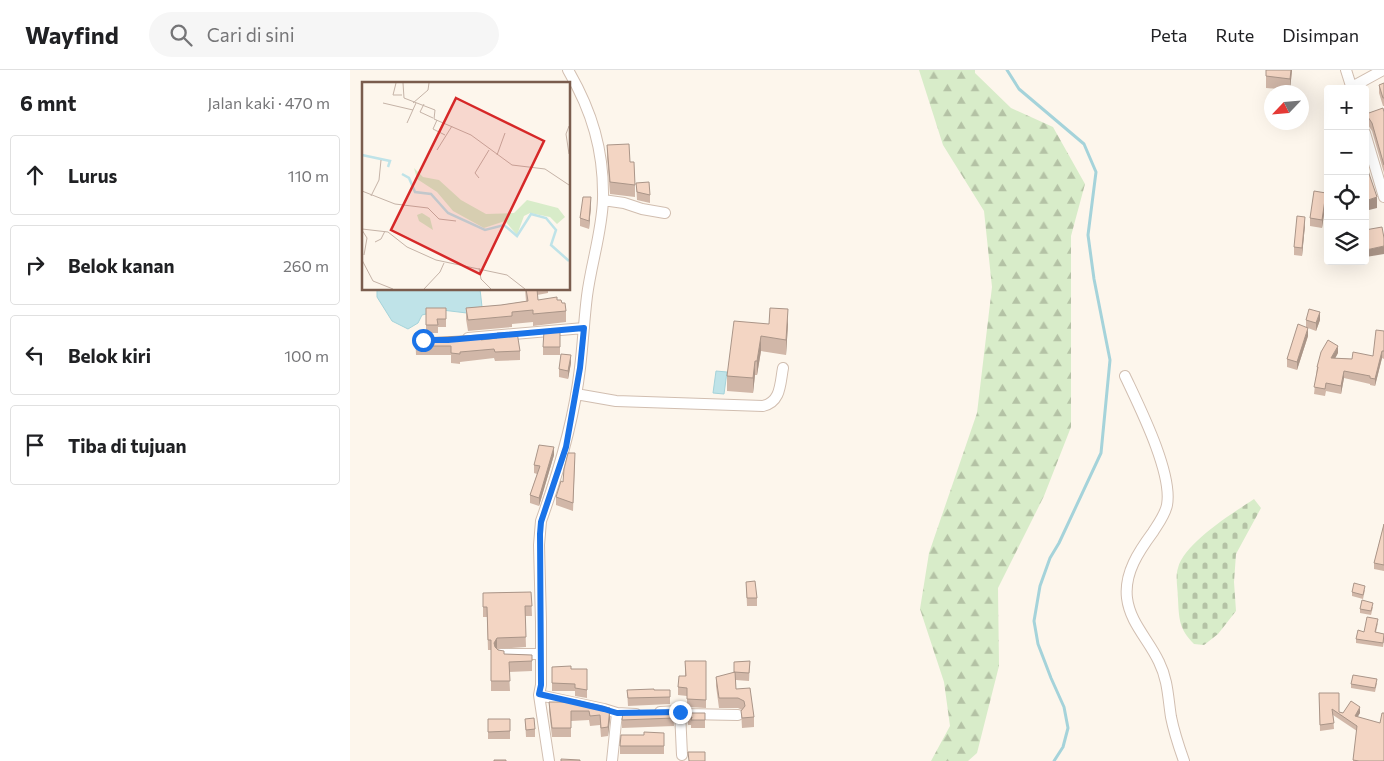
<!DOCTYPE html>
<html lang="id">
<head>
<meta charset="utf-8">
<style>
  :root { --surface:#fff; --page:#f6f6f6; --text:#202124; --muted:#757577; --line:#e0e0e0 }
  body { margin:0; font-family:Commissioner,sans-serif; background:var(--page); color:var(--text) }
  .controls { position:absolute; right:15px; top:15px; display:grid; overflow:hidden; border-radius:5px; box-shadow:0 5px 20px #0002 }
  .controls button { width:45px; height:45px; display:grid; place-items:center; padding:0; border:0; border-bottom:1px solid var(--line); background:var(--surface); color:var(--text); font:25px sans-serif }
  .compass { position:absolute; left:914px; top:15px; width:45px; height:45px; border-radius:50%; background:var(--surface); box-shadow:0 5px 20px #0002; rotate:244deg }
  .stop { position:absolute; width:15px; height:15px; margin:-11px; border:4px solid #1a73e8; border-radius:50%; background:#fff }
  .stop.end { background:#1a73e8; border-color:#fff; box-shadow:0 1px 5px #0008 }
  .list { margin:0; padding:0; list-style:none }
  h2 { display:flex; justify-content:space-between; align-items:center; height:65px; margin:0; padding:0 20px; font-size:21px }
  h2 small { font-size:16px; font-weight:400; color:var(--muted) }
  .list li { display:grid; grid-template-columns:32px 1fr auto; gap:15px; align-items:center; box-sizing:border-box; height:80px; margin:0 10px 10px; padding:0 10px; border:1px solid var(--line); border-radius:5px }
  .list b { display:block; font-size:19px; white-space:nowrap }
  .list em { font-size:16px; font-style:normal; color:var(--muted) }
  .icon { flex:none; width:28px; height:28px; fill:none; stroke:currentColor; stroke-width:2; stroke-linecap:round; stroke-linejoin:round }
  .map { position:relative; flex:none; width:1034px; height:691px; overflow:hidden }
  header { display:flex; align-items:center; gap:30px; box-sizing:border-box; height:70px; padding:0 25px; background:var(--surface); border-bottom:1px solid var(--line) }
  header strong { font-size:24px }
  nav { display:flex; gap:28px; margin-inline-start:auto; font-size:18px }
  .search { width:350px; height:45px; background:var(--page); display:flex; align-items:center; gap:12px; box-sizing:border-box; padding:0 18px; border-radius:28px; color:var(--muted); font-size:19px }
  main { display:flex }
  aside { flex:1; background:var(--surface) }
  .map>svg:first-child { display:block }
  .forest { fill:url(#forest-firs) }
  .cemetery { fill:url(#cemetery-stones) }
  .water { fill:#bfe3e8; stroke:#a5d3da }
  .lines { fill:none; stroke-linecap:round; stroke-linejoin:round }
  .stream { stroke:#a5d3da; stroke-width:3 }
  .minor-casing { stroke:#d1beb0; stroke-width:12 }
  .minor { stroke:#fff; stroke-width:10 }
  .wall { fill:#d1b7a8 }
  .shaded-wall { fill:#aa9588 }
  .building { fill:#f3d5c3; stroke:#aa9588 }
  .route { stroke:#1a73e8; stroke-width:6 }
  .inset-river { fill:none; stroke:#bfe3e8; stroke-width:2.5 }
  .inset-road { fill:none; stroke:#c5b3a7; stroke-width:1 }
  .view { fill:#d62828; fill-opacity:0.15; stroke:#d62828; stroke-width:2.5 }
  .inset-edge { fill:none; stroke:#7a5c4d; stroke-width:2.5 }
</style>
</head>
<body>
<header>
<strong>Wayfind</strong>
<div class="search"><svg class="icon" aria-label="search" viewBox="0 0 24 24"><circle cx="10" cy="10" r="6"/><path d="M15 15l6 6"/></svg>Cari di sini</div>
<nav><a>Peta</a><a>Rute</a><a>Disimpan</a></nav>
</header>
<main>
<aside>
<h2>6 mnt<small>Jalan kaki · 470 m</small></h2>
<ul class="list">
<li><svg class="icon" aria-label="ahead" viewBox="0 0 24 24"><path d="M12 20V5M6 11l6-6 6 6"/></svg><div><b>Lurus</b></div><em>110 m</em></li>
<li><svg class="icon" aria-label="right" viewBox="0 0 24 24"><path d="M7 20v-9h11M14 6l5 5-5 5"/></svg><div><b>Belok kanan</b></div><em>260 m</em></li>
<li><svg class="icon" aria-label="left" viewBox="0 0 24 24"><path d="M17 20v-9H6M10 6l-5 5 5 5"/></svg><div><b>Belok kiri</b></div><em>100 m</em></li>
<li><svg class="icon" aria-label="arrive" viewBox="0 0 24 24"><path d="M6 21V4h12l-3 4 3 4H6"/></svg><div><b>Tiba di tujuan</b></div></li>
</ul>
</aside>
<div class="map">
<svg width="1034" height="691" viewBox="0 0 1034 691">
  <defs>
    <pattern id="forest-firs" width="22" height="20" patternUnits="userSpaceOnUse" patternTransform="scale(1.25)"><rect width="22" height="20" fill="#d8ecc9"/><path d="M5 1l3.5 6h-7zM16 11l3.5 6h-7z" fill="#b4c2a5"/></pattern>
    <pattern id="cemetery-stones" width="16" height="16" patternUnits="userSpaceOnUse" patternTransform="scale(1.25)"><rect width="16" height="16" fill="#d8ecc9"/><path d="M2 7V4a2 2 0 0 1 4 0v3zM10 15v-3a2 2 0 0 1 4 0v3z" fill="#b4c2a5"/></pattern>
  </defs>
  <rect width="100%" height="100%" fill="#fdf6ec"/>
  <!-- forest -->
  <path class="forest" d="M569 0H625V3L661 38 703 57 735 114 721 166V357L694 426 648 518 649 596 627 683 618 691H581L600 656 594 612 570 539 579 483 627 343 642 217 634 141 593 75Z"/>
  <!-- cemetery -->
  <path class="cemetery" d="M904 429 911 438 886 484 884 512 886 541 868 564 854 575 844 574C829 559 829 549 828 529 828 520 825 507 828 498 834 473 883 443 904 429Z"/>
  <!-- water -->
  <path class="water" d="M27 219H130L132 237 125 244 92 240 72 245 68 253 58 259 42 251 27 227Z
    M366 301 377 302 374 324 363 323Z"/>
  <g class="lines">
    <!-- stream -->
    <path class="stream" d="M657 0 669 19 734 74 746 102 738 165 744 209 760 290 751 383 709 473 700 488 690 516 684 551 688 574 701 608 714 637 718 658 713 677 704 691"/>
    <defs>
      <path id="minor" d="M996 0 1002 19
        M1002 17 1033 0
        M1015 63 1034 127
        M253 130 274 133 292 139 315 143
        M118 268 234 258
        M775 306C789 336 823 403 817 435 815 445 808 454 803 462 789 481 774 503 777 528 780 553 799 570 809 592 818 610 818 628 821 647 824 662 829 677 834 691
        M226 324 266 331 413 336C431 332 430 314 433 298
        M151 584H190
        M189 625 254 639 267 643 286 644
        M330 641 332 685
        M310 642 330 641 336 644 388 645
        M199 691 189 625 191 615V552L189 475 191 451C209 401 224 351 230 298 233 274 234 250 237 226 241 194 252 162 253 129 254 81 242 41 218 0
        M262 691 267 643"/>
    </defs>
    <!-- minor casing -->
    <use href="#minor" class="minor-casing"/>
    <!-- minor -->
    <use href="#minor" class="minor"/>
  </g>
  <!-- wall -->
  <path class="wall" d="M942 0 940 20 916 18V6Z
    M1034 13V36H1033L1029 23V15Z
    M1034 42V103L1022 61 1016 52V44Z
    M257 75 280 92 285 115V127L260 124 257 87Z
    M286 113 300 125V133L287 130Z
    M976 131 972 158 960 156V148Z
    M241 135 239 159 230 156V148Z
    M955 155 952 186 944 185V177Z
    M175 219H198V223L187 225 188 230H207L212 233 216 241V252L183 256V252L162 254V257L118 261 116 249V238L151 235 176 231Z
    M76 238 96 249V257H88V263H76Z
    M956 250H970L966 261 958 258V266L947 300 937 297V289L956 257Z
    M419 254H438L436 285 411 281 407 305H405L403 323 377 321V306Z
    M210 259V285H193V277Z
    M1034 261V289L1032 288 1025 316 1020 315V314L994 308 991 324 976 321 975 326 964 324 967 297 988 283 985 288 1002 289 1023 286Z
    M65 263 73 268 131 270 170 281V290L145 291 144 288 110 292V294L101 293V285H66Z
    M221 293 218 309 209 307V299Z
    M204 385 189 436 180 433V425L187 404 184 403V395Z
    M225 390 223 441 206 435V427L213 412Z
    M1034 454V501L1024 499V493Z
    M396 512 407 528V536H397Z
    M1015 520 1013 529 1002 526V522Z
    M181 522 182 546H175L176 577 147 579 154 584 182 585V601L159 602 160 621H141V580H138L137 547H133V523Z
    M1023 537 1021 545 1010 543V539Z
    M1028 553 1026 562 1034 564V570L1033 577 1006 573V569Z
    M335 591H356V638L337 637V626L328 625V617L335 606Z
    M400 591 399 611 386 610V619L404 647V657L392 658 391 641 392 640 388 638H369L366 616V607L384 603V592Z
    M202 597 221 599H237V628L225 626V621H202Z
    M1027 613 1025 622 1001 618V614Z
    M277 620H320V634L278 636Z
    M969 623 989 642 993 643H1010L1008 646 1034 691H1003L1007 661 983 645 984 659 970 661Z
    M199 632H225L260 648 258 666 251 667 250 655 240 656 239 650 221 651V667H202L199 641Z
    M323 640 324 656 272 658V650Z
    M337 643H355V658H341V655H338Z
    M138 649H160V669H138Z
    M175 649 185 659V667H176Z
    M314 663V684H270V676L294 665Z"/>
  <!-- shaded-wall -->
  <path class="shaded-wall" d="M941 0H942L940 20V9Z
    M976 123V131L972 158V150Z
    M241 127V135L239 159V151Z
    M1027 127V138L1015 141V131Z
    M955 147V155L952 186V178Z
    M1034 176V184L1016 187V180Z
    M438 239V254L436 285V270Z
    M970 242V250L966 261V253Z
    M958 258V266L947 300V292Z
    M411 266V281L407 305V291Z
    M988 276V283L981 296V288Z
    M1032 281V288L1025 316V309Z
    M221 285V293L218 309V301Z
    M405 291V305L403 323V308Z
    M994 301V308L991 324V316Z
    M204 377V385L189 436V428Z
    M147 568V578L144 584V573Z
    M1010 637V643L1005 651V646Z
    M260 638V648L258 666V657Z"/>
  <!-- building -->
  <path class="building" d="M916 0H941L940 9 916 6Z
    M1034 13V28H1033L1029 15Z
    M1033 38 1034 42V95L1022 53 1016 44Z
    M279 74 280 92H284L285 115 260 112 257 75Z
    M1015 92 1027 127 1015 131Z
    M299 112 300 125 287 122 286 113Z
    M964 121 976 123 972 150 960 148Z
    M233 127H241L239 151 230 148Z
    M947 146 955 147 952 178 944 177Z
    M1032 157 1034 168V176L1016 180 1015 160Z
    M176 219H187L188 230 207 227V230H211L212 233H215L216 241 183 244V240L162 242V246L118 250 116 238 151 235 178 231Z
    M76 238H96V249H87L88 255H76Z
    M420 238 438 239 436 270 411 266 407 291H405L403 308 377 306 384 251 419 254Z
    M959 239 970 242 966 253 956 250Z
    M948 254 958 258 947 292 937 289Z
    M210 259V277H193L194 261Z
    M1026 260 1034 261V281H1032L1025 309 1020 308V306L994 301 991 316 976 313 975 319 964 317 968 297H967L971 282 978 270 988 276 981 288 1002 289 1003 282 1023 286Z
    M167 262 170 281 145 282 144 279 110 282V284L101 283V276H66L65 263 73 268 131 265V270L147 268V263Z
    M211 284 221 285 218 301 209 299Z
    M189 375 204 377 189 428 180 425 190 396 184 395Z
    M218 383H225L223 433 206 427 211 411 213 412 214 399Z
    M1034 454V495L1024 493Z
    M405 511 407 528H397L396 512Z
    M1004 513 1015 516 1013 525 1002 522Z
    M181 522 182 536H175L176 567 147 568 144 573 145 577 148 580 154 581V584L182 585V591L159 592 160 611H141V570H138L137 537H133V523Z
    M1012 530 1023 533 1021 541 1010 539Z
    M1017 547 1028 549 1025 562 1034 564 1033 573 1006 569 1008 560 1014 562Z
    M335 591H356V630L337 629V618L328 617 329 606H336Z
    M400 591 399 603 384 602V592Z
    M221 596V599H237V620L225 618V614L202 613V597Z
    M385 602 386 619 400 618 404 647 392 648 391 641 395 636 394 631 388 628H369L366 607Z
    M1003 605 1027 609 1025 618 1001 614Z
    M304 619V620H320V627L278 628 277 620Z
    M969 623H989V642L993 643 1001 631 1010 637 1005 646 1030 653 1032 643H1034V691H1009L1003 690 1007 656 982 639 984 653 970 655Z
    M225 630 260 638 258 657 251 658 250 645 240 646 239 641H221V658H202L199 632H225Z
    M323 640 324 648 272 650 273 642Z
    M337 643H355V650H341L342 647H338Z
    M184 648 185 659 176 660 175 649Z
    M138 649H160V661L138 662Z
    M294 662 314 663V676H270L271 665H294Z
    M338 682H355V691H339Z
    M211 689 230 690V691H211Z
    M144 690H156V691H144Z"/>
  <g class="lines">
    <!-- route -->
    <path class="route" d="M73 270H98L234 258 230 298 216 377 191 452 190 464 191 615 189 624 254 639 267 643 330 642"/>
  </g>
  <!-- overview -->
  <g transform="translate(12 12)">
    <rect width="208" height="208" fill="#fdf6ec"/>
    <path d="M52 86 61 95 77 98 99 118 124 132 152 131 165 118 196 126 203 135 195 142 188 135 168 131 162 134 155 153 143 139 122 146 91 129 75 110 55 97Z" fill="#d8ecc9"/>
    <path d="M60 131 68 136 71 148 57 139 55 133Z" fill="#d8ecc9"/>
    <path class="inset-river" d="M0 73 28 79 26 85M40 92 47 96 53 110 69 112 86 131 123 148 142 143 155 154 169 132 184 136 194 148 189 163 207 179"/>
    <path class="inset-road" d="M34 1 31 13H40M41 1 42 16 73 28 72 37 109 53 150 83 183 87 207 103M21 21 51 28M51 21 66 8 67 1M62 22 58 30 71 36M75 38 71 47 83 53M45 41 54 21M207 44 204 52 207 72M75 68 90 44M135 73 143 51M117 96 113 91 127 68M0 109 33 122 66 126 77 137 94 139M9 114 17 98 19 78M0 147 26 150 45 165 74 178 145 193 163 207M0 148 5 156 2 173M13 160 19 157 23 149M0 178 11 199 31 207M117 186 119 197 129 207M62 207 78 190 82 181"/>
    <path class="view" d="M94 16 182 59 118 192 29 148Z"/>
    <rect width="208" height="208" class="inset-edge"/>
  </g>
</svg>
<div class="controls">
<button>+</button>
<button>−</button>
<button><svg class="icon" aria-label="locate" viewBox="0 0 24 24"><circle cx="12" cy="12" r="6"/><path d="M12 2v4M12 18v4M2 12h4M18 12h4"/></svg></button>
<button><svg class="icon" aria-label="layers" viewBox="0 0 24 24"><path d="M12 4l9 5-9 5-9-5zM3 14l9 5 9-5"/></svg></button>
</div>
<svg class="compass" viewBox="-18 -18 36 36"><path d="M0-13l5 13h-10z" fill="#e53935"/><path d="M0 13l5-13h-10z" fill="#757577"/></svg>
<div class="stop" style="left:73px;top:270px"></div>
<div class="stop end" style="left:330px;top:642px"></div>
</div>
</main>
</body>
</html>
